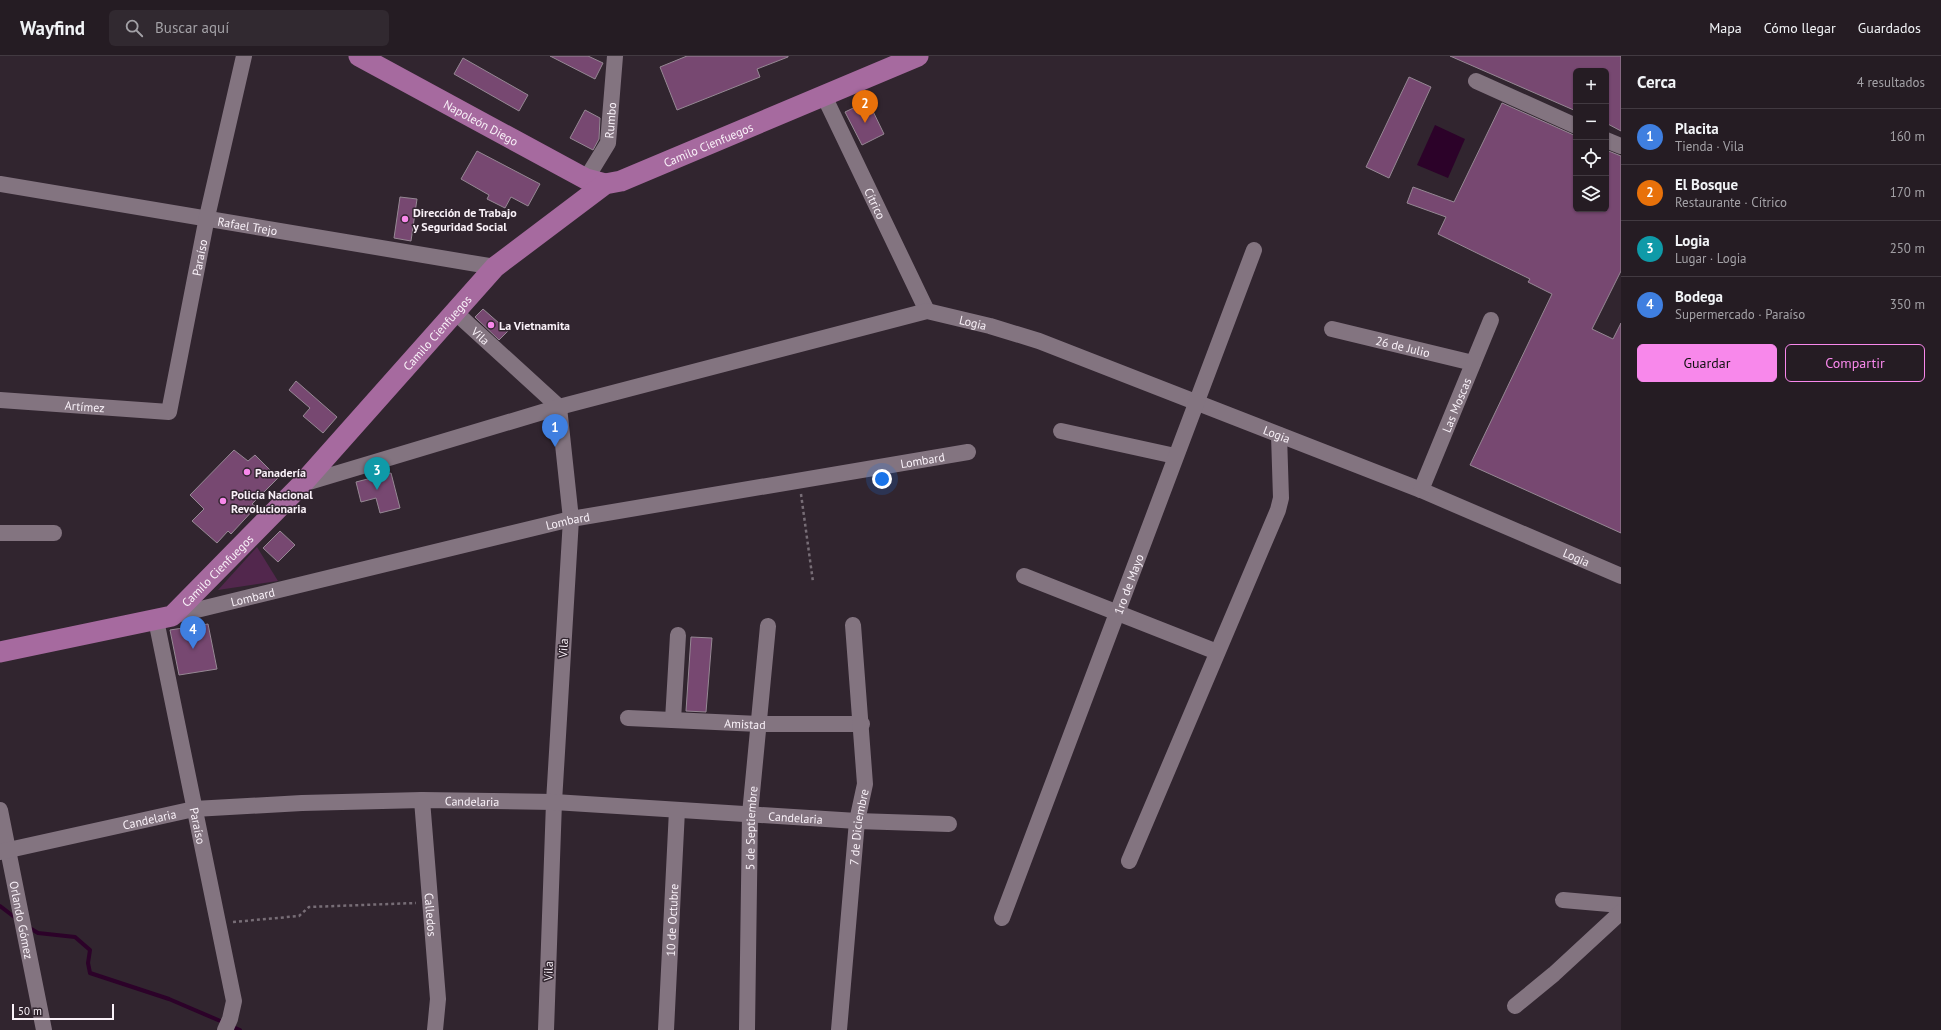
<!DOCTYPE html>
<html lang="es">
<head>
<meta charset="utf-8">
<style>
  :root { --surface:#251c23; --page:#312930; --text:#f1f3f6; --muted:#a3a1a6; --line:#423a41; --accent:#f888eb }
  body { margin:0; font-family:"PT Sans",sans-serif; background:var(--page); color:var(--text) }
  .controls { position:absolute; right:12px; top:12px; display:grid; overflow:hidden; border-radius:6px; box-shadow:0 1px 3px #0004 }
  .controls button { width:36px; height:36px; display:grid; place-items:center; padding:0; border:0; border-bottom:1px solid var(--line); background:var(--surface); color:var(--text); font:20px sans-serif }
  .scale { position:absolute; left:12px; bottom:10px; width:102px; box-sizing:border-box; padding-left:4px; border:2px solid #f9f1f8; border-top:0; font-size:11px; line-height:14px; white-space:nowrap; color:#f9f1f8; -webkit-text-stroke:3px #31252f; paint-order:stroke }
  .you { position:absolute; left:882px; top:423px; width:14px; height:14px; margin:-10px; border:3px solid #fff; border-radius:50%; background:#1a73e8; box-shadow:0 0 0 6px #1a73e833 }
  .badge { display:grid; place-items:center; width:26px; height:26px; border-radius:50%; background:var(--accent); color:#fff; font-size:13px; font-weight:700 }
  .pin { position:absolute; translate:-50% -33px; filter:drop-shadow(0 1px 2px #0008) }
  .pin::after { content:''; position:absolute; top:21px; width:14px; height:12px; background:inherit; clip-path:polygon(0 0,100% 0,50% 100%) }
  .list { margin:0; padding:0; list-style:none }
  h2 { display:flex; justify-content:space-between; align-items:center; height:52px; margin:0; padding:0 16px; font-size:17px }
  h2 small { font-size:13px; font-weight:400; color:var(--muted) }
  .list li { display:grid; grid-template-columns:26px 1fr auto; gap:12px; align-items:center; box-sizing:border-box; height:56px; padding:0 16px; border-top:1px solid var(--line) }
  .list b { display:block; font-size:15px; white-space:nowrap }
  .list p { margin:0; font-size:13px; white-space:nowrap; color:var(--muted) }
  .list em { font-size:13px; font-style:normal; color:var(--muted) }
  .actions { display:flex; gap:8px; padding:12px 16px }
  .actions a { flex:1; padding:9px 0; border:1px solid var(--accent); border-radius:6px; text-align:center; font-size:14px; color:var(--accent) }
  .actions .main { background:var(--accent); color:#111 }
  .icon { flex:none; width:22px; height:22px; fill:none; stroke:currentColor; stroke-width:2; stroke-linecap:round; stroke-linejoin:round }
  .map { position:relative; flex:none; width:1621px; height:974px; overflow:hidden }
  header { display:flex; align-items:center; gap:24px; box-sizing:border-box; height:56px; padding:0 20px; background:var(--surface); border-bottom:1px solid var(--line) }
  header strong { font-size:19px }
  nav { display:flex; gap:22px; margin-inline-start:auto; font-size:14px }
  .search { width:280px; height:36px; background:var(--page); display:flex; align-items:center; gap:10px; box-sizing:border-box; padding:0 14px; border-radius:6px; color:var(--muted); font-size:15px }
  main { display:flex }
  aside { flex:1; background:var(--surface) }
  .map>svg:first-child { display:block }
  .green { fill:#52274d }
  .water { fill:#2c0229 }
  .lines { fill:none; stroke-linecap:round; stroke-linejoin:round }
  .stream { stroke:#2c0229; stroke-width:4 }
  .building { fill:#774871; stroke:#968894 }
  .path { stroke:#776d76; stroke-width:2.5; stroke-dasharray:3 3; stroke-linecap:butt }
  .minor { stroke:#837480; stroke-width:16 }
  .major { stroke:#a66a9f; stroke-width:21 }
  .poi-dot { fill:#f888eb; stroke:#31252f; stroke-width:1.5 }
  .labels { text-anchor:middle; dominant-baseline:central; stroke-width:3; stroke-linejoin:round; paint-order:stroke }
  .street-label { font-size:12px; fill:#f9f1f8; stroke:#31252f }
  .poi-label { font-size:12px; font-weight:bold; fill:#f9f1f8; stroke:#31252f; text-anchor:start }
</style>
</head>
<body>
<header>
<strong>Wayfind</strong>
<div class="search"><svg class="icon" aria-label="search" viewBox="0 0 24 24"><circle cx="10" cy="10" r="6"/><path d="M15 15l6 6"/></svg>Buscar aquí</div>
<nav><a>Mapa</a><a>Cómo llegar</a><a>Guardados</a></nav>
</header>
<main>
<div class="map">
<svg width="1621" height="974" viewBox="0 0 1621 974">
  <rect width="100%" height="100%" fill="#31252f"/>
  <!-- green -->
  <path class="green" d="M257 491 278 525 218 534Z"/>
  <!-- water -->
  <path class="water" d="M1435 69 1465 83 1448 122 1417 109Z"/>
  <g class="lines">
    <!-- stream -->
    <path class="stream" d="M0 850 17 863
      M28 871 38 877 75 881 90 894 88 907 90 917 169 943 225 967
      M231 970 240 974"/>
  </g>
  <!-- building -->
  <path class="building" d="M550 0H588L603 7 595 23Z
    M687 0H788V1L757 13 760 21 677 54 660 11Z
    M1450 0H1621V75L1606 67V15H1576V55Z
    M463 2 528 39 519 55 454 18Z
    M1409 21 1431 31 1389 122 1366 111Z
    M868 45 884 78 862 89 845 56Z
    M1502 47 1576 80V153H1606V94L1621 100V215L1592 273 1613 283 1621 267V477L1470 409 1552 238 1528 226 1530 223 1438 178 1446 161 1407 147 1413 131 1454 146Z
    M585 54 600 62 599 83 593 94 570 82Z
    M477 95 540 128 528 150 511 141 505 152 487 143 489 139 461 123Z
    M400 141 417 143 411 185 394 182Z
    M483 253 508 275 499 284 475 261Z
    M296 325 337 361 323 377 303 360 310 352 289 334Z
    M234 394 248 405 255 399 278 422 252 448 256 451 231 478 228 475 217 487 192 465 204 453 190 439Z
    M391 417 400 452 380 457 376 442 361 446 356 426Z
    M280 475 295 489 278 506 263 492Z
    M208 568 217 613 179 619 170 574Z
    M691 581 712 582 706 656 686 655Z"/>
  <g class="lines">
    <!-- path -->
    <path class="path" d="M801 438 813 526
      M233 866 299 860 309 851 416 847"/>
    <!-- minor -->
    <g class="minor">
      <path d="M1476 25 1576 70"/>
      <path id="s1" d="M824 40 927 255"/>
      <path d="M1606 84 1621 90"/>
      <path id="s2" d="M586 123 608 87 615 0"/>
      <path id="s3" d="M0 128 495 211"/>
      <path id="s4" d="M455 256 559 351 571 463 554 746 546 974"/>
      <path id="s5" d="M1332 273 1473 307"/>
      <path id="s6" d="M0 344 169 356 207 161 244 0"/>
      <path d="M1061 375 1175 400"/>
      <path id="s7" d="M302 428 559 351 927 255 990 270 1039 285 1421 434 1621 520"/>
      <path id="s8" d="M1421 434 1491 264"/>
      <path d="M0 477H54"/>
      <path d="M1024 520 1217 596"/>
      <path id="s9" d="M172 560 571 463 968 396"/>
      <path id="s10" d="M156 564 234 945 230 963 225 974"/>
      <path id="s11" d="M628 662 759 668H862"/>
      <path d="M673 664 678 579"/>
      <path id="s12" d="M422 744 438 943 435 974"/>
      <path id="s13" d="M0 754 44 974"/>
      <path id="s14" d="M0 796 194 753 302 747 422 744 554 746 857 765 949 768"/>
      <path d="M1129 805 1278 454 1281 442 1279 379"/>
      <path d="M1563 844 1621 849"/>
      <path id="s15" d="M1002 862C1087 639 1170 416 1254 194"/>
      <path d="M1515 950 1554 918 1621 856"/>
      <path id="s16" d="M666 974 677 754"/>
      <path id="s17" d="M747 974 750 758 768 570"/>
      <path id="s18" d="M839 974 857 765 865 728 853 569"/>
    </g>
    <!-- major -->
    <g class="major">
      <path id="s19" d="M359 0 586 123 605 128"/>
      <path id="s20" d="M0 596 172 560 302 428 495 211 605 128 621 125 918 0"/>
    </g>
  </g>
  <!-- markers -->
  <g class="poi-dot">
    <circle cx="405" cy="163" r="4"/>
    <circle cx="491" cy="269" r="4"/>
    <circle cx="247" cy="416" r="4"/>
    <circle cx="223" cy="445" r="4"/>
  </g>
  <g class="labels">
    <!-- street labels -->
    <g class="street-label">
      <text stroke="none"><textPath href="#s2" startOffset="65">Rumbo</textPath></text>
      <text stroke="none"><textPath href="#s19" startOffset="139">Napoleón Diego</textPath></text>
      <text stroke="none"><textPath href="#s20" startOffset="900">Camilo Cienfuegos</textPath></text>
      <text stroke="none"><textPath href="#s1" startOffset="119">Cítrico</textPath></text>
      <text stroke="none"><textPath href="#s3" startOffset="251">Rafael Trejo</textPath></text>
      <text stroke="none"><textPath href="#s6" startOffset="327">Paraíso</textPath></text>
      <text stroke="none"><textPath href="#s7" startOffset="696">Logia</textPath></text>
      <text stroke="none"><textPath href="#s20" startOffset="564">Camilo Cienfuegos</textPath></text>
      <text stroke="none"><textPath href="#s4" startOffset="35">Vila</textPath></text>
      <text stroke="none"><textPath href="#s5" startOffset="73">26 de Julio</textPath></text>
      <text stroke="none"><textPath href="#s8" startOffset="92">Las Moscas</textPath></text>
      <text stroke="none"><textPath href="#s6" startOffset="85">Artímez</textPath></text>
      <text stroke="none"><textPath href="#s7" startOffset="1020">Logia</textPath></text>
      <text stroke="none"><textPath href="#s9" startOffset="767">Lombard</textPath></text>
      <text stroke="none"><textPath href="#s9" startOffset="407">Lombard</textPath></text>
      <text stroke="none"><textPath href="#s7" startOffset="1344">Logia</textPath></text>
      <text stroke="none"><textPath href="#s20" startOffset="240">Camilo Cienfuegos</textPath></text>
      <text stroke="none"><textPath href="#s15" startOffset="357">1ro de Mayo</textPath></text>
      <text stroke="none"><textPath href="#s9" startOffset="83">Lombard</textPath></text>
      <text transform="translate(563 592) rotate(-87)">Vila</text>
      <text stroke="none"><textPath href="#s11" startOffset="117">Amistad</textPath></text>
      <text stroke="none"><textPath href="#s14" startOffset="477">Candelaria</textPath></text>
      <text stroke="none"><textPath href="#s14" startOffset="801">Candelaria</textPath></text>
      <text stroke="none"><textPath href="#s14" startOffset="153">Candelaria</textPath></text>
      <text stroke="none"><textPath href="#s10" startOffset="210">Paraíso</textPath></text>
      <text stroke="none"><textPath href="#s17" startOffset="202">5 de Septiembre</textPath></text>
      <text stroke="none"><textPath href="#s18" startOffset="204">7 de Diciembre</textPath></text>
      <text stroke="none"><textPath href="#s12" startOffset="115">Calledos</textPath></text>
      <text stroke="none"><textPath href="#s13" startOffset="112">Orlando Gómez</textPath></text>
      <text stroke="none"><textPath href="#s16" startOffset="110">10 de Octubre</textPath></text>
      <text transform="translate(548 915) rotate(-88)">Vila</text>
    </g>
    <!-- poi labels -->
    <g class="poi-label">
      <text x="413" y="156">Dirección de Trabajo<tspan x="413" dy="14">y Seguridad Social</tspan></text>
      <text x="499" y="269">La Vietnamita</text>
      <text x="255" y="416">Panadería</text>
      <text x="231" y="438">Policía Nacional<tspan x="231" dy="14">Revolucionaria</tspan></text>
    </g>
  </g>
</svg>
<div class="controls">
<button>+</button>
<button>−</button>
<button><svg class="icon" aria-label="locate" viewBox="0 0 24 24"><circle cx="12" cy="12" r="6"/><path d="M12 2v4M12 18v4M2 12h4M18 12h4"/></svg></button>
<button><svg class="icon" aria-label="layers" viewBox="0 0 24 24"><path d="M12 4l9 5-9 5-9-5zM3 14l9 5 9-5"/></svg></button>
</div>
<div class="scale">50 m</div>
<div class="you"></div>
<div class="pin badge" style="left:555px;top:391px;background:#3f7fe0">1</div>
<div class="pin badge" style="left:865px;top:67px;background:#e8710a">2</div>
<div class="pin badge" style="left:377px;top:434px;background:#0f9aa8">3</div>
<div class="pin badge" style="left:193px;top:593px;background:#3f7fe0">4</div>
</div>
<aside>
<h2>Cerca<small>4 resultados</small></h2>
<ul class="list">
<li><span class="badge" style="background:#3f7fe0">1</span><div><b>Placita</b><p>Tienda · Vila</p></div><em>160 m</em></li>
<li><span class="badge" style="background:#e8710a">2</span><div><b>El Bosque</b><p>Restaurante · Cítrico</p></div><em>170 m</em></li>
<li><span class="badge" style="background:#0f9aa8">3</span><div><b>Logia</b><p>Lugar · Logia</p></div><em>250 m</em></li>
<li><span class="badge" style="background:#3f7fe0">4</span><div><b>Bodega</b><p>Supermercado · Paraíso</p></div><em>350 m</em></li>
</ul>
<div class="actions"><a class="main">Guardar</a><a>Compartir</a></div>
</aside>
</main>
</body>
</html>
